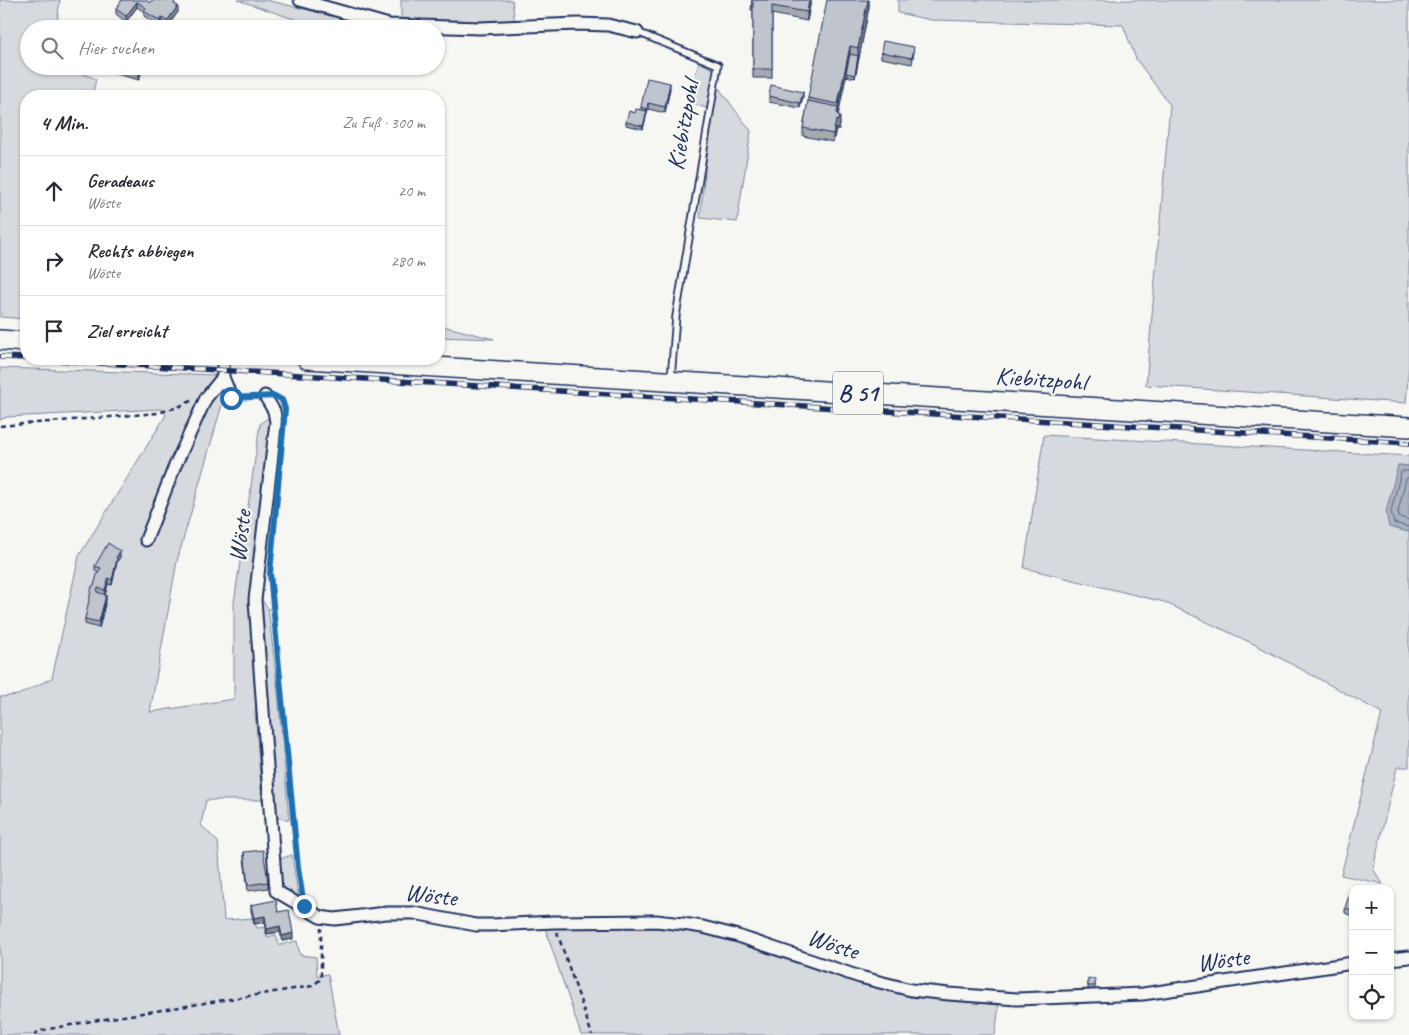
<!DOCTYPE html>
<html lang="de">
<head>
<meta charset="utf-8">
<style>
  :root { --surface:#fff; --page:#f2f2f3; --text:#2b2b33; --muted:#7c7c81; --line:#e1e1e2 }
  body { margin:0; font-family:Caveat,sans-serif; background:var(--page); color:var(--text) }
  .controls { position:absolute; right:15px; bottom:15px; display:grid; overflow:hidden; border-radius:10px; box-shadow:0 1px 4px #0004 }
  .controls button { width:45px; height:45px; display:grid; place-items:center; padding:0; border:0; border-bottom:1px solid var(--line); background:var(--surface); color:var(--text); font:25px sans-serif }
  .stop { position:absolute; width:15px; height:15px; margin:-11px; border:4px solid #1f6fb2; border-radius:50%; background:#fff }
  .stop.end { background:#1f6fb2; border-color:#fff; box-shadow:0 1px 5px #0008 }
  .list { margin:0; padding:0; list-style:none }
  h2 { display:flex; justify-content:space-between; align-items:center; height:65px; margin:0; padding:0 20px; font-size:21px }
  h2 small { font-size:16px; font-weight:400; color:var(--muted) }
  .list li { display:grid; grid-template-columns:32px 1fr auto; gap:15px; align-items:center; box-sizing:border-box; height:70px; padding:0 20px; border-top:1px solid var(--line) }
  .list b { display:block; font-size:19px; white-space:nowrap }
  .list p { margin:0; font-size:16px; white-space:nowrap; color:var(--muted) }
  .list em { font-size:16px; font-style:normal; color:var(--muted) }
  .icon { flex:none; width:28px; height:28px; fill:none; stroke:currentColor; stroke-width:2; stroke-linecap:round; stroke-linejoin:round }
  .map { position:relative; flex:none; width:1409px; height:1035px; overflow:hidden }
  .search { position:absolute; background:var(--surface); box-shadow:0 1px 4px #0004; left:20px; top:20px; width:425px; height:55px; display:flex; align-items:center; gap:12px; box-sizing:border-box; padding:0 18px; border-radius:28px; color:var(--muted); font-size:19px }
  .panel { position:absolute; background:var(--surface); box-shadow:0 1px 4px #0004; left:20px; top:90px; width:425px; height:275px; border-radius:20px }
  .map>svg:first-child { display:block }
  .green { fill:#d6d9dd; stroke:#78849e }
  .water { fill:#abb2c0; stroke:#717e99 }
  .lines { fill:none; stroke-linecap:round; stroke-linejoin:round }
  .shore { stroke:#556385; stroke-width:1 }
  .lane-casing { stroke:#1b2f5e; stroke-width:9 }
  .street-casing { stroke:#1b2f5e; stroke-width:15 }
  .primary-casing { stroke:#1b2f5e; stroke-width:22 }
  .path { stroke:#1b2f5e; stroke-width:2.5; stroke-dasharray:5 4; stroke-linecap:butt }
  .lane { stroke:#f6f6f2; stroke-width:5.5 }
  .street { stroke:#f6f6f2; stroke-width:11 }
  .primary { stroke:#f6f6f2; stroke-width:19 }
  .rail-casing { stroke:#1b2f5e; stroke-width:5.5 }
  .rail { stroke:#f6f6f2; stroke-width:4; stroke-dasharray:11; stroke-linecap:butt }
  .wall { fill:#a5a9b0; stroke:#1b2f5e }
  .shaded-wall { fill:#868990; stroke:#1b2f5e }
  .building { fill:#c0c4cd; stroke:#1b2f5e }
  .route { stroke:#1f6fb2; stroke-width:6 }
  .labels { text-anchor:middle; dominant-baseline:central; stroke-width:4.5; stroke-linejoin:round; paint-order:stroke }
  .shield { fill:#f6f6f2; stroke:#5d6b8a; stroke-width:1 }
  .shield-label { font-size:24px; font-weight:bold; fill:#1b2f5e }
  .street-label { font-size:25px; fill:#1b2f5e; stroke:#f6f6f2 }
</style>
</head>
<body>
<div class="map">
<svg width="1409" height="1035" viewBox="0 0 1409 1035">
  <rect width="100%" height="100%" fill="#f6f6f2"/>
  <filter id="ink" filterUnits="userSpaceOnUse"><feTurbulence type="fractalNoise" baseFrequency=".02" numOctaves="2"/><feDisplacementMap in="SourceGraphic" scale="10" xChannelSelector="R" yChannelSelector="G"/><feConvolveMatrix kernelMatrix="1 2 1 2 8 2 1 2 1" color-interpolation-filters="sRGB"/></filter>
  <g filter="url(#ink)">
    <!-- green -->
    <path class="green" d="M0 0H60L56 29H29V66H64L96 79 92 96H26V319L0 317Z
      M238 0H266L391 29H323Z
      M401 0H512L515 24 401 22Z
      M898 0H1409V365L1406 403 1146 385 1170 105 1136 59 1123 25 931 20 898 13Z
      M699 62 715 70 707 108C698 106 692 104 690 94Z
      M718 87 751 131 737 222 700 218 708 142Z
      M439 325 494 339 439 337Z
      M0 368 217 375 221 380 223 401 177 561 150 712 234 699V603L260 424 269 417 272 433 251 599 257 699 255 712 262 800H206L201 825 218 842 224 920 253 918 257 928 264 927 267 937 276 935 279 945 297 941 300 955 316 957 317 976 328 974 339 1035H0V697L18 695 52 678 79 556 166 415 162 409 7 417 0 420Z
      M1044 435 1409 456V466L1398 465 1389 527 1409 532V767H1397L1373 869 1383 884 1341 875 1382 713 1256 645 1164 602 1024 568Z
      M261 599 268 608 278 691 289 820 275 817 260 611Z
      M292 855 299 900 279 886 277 860Z
      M564 927 669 928 737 939 878 987 918 997 999 1005 995 1035H581L545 928Z"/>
    <!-- water -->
    <path class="water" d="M1398 465 1409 466V532L1389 527 1386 512Z"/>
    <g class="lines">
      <!-- shore -->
      <path class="shore" d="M1409 471H1403L1401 472 1391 511 1394 523 1409 527
        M1409 477 1406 479 1398 512 1399 517 1409 520"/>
      <defs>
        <path id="lane" d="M637 32 718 65 676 316 671 379"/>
        <path id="street" d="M300 0 389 25 480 28 578 24 608 25 637 32
          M223 359V377L231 397
          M265 396 274 411 276 422 255 600 276 891 320 917 327 918 335 919 386 913H414L476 925H492L554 922 656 921 683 924 703 927 738 936 860 977 911 990 949 994 1017 999 1143 994 1353 963
          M146 540 174 468 206 398 223 377
          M1390 959 1409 957"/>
        <path id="primary" d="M0 340 26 342
          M307 359 1409 427"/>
      </defs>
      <!-- lane casing -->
      <use href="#lane" class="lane-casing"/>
      <!-- street casing -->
      <use href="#street" class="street-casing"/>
      <!-- primary casing -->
      <use href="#primary" class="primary-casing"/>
      <!-- path -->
      <path class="path" d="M241 397 255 396
        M0 426 158 413 178 407 193 400
        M270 576 298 868 302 894
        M557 932 592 1035
        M34 1035 39 1031 86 1022 312 986 321 979V928"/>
      <!-- lane -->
      <use href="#lane" class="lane"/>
      <!-- street -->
      <use href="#street" class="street"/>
      <!-- primary -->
      <use href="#primary" class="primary"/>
      <defs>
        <path id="rail" d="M0 357 26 358
          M39 359 1409 443"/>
      </defs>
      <!-- rail casing -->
      <use href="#rail" class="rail-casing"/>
      <!-- rail -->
      <use href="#rail" class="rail"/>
    </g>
    <!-- wall -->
    <path class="wall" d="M122 0 175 4 178 12 167 27 162 24 160 27 144 16V12L137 7 126 22 116 14V9Z
      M752 0H811L807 21 772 14V78H753V10H751Z
      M869 0V7L855 78 846 76 838 115 840 124 839 129H836L833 142 803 136V128L808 103V98Z
      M881 52H914L912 64 881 58Z
      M84 66H98L97 70Z
      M105 66H143L139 80 105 71Z
      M670 88 665 113 648 109 643 129 626 125V122L635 113 641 110V107Z
      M769 96 803 97 800 108 769 102Z
      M120 557 117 562 112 585 108 584 105 594 106 600 99 628 85 624V619L98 573 95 571V566Z
      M244 852 268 882V888L248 891 244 858Z
      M1353 890V916L1345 913V908Z
      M251 905 278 912 293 939 282 941 280 932 267 934 265 922 254 924 251 911Z
      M1088 979H1095V989H1088Z"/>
    <!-- shaded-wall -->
    <path class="shaded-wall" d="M809 0H811L807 21V12Z
      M868 0H869V7L855 78 858 56V48Z
      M137 2V7L126 22V16Z
      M178 6V12L167 27V21Z
      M162 18V24L160 27V21Z
      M850 46V57L837 121 840 116V124L839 129H836L833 142V134Z
      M141 66H143L139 80V71Z
      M670 83V88L665 113V107Z
      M803 92V97L800 108V103Z
      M648 103V109L643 129V126Z
      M120 551V557L117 562 112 585V580L116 558Z
      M108 578V584L105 596V590Z
      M106 595V600L99 628V622Z
      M265 916V922L254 924V918Z
      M280 926V932L267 934V929Z
      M293 933V939L282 941V936Z"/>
    <!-- building -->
    <path class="building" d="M122 0H146L150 3 152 0H171L175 2 174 4 178 6 167 21 162 18 160 21 144 11 146 8 137 2 126 16 116 9Z
      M752 0H809L807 12 772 6V69H753V2H751Z
      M827 0H868L858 48 850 46 838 104 808 98Z
      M883 41 914 47 912 58 881 52Z
      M850 54 858 56 855 75 846 73Z
      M120 66H141L139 71Z
      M647 78 670 83 665 107 648 103 647 109 641 107Z
      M771 85 803 92 800 103 769 96Z
      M808 101 838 107 837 114 840 116 839 120 836 121 833 134 803 128Z
      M636 109 647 111 643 126 626 122 629 111 635 113Z
      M108 543 120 551 116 558 117 559 112 580 108 578 105 590 98 588 97 592 106 595 99 622 85 619 92 586H94L97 575 101 568 95 566Z
      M263 850 268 882 248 885 244 852Z
      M1351 889 1353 890V910L1345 908Z
      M276 900 278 912 289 910 293 933 282 936 280 926 267 929 265 916 254 918 251 905Z
      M1088 979H1095V986H1088Z"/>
  </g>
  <g class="lines" filter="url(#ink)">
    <!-- route -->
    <path class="route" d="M231 398 275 396 282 400 285 409 270 573 298 868 304 906"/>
  </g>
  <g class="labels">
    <!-- shield labels -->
    <rect class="shield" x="833" y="371.5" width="50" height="43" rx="4"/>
    <g class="shield-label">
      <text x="858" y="393">B 51</text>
    </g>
    <!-- street labels -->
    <g class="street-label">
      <text transform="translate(683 125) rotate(-80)">Kiebitzpohl</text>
      <text transform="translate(1041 379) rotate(4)">Kiebitzpohl</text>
      <text transform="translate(240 536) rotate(-83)">Wöste</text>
      <text transform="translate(431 895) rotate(7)">Wöste</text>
      <text transform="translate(833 944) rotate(18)">Wöste</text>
      <text transform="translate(1223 960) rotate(-8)">Wöste</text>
    </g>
  </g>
</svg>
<div class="controls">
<button>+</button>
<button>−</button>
<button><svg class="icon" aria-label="locate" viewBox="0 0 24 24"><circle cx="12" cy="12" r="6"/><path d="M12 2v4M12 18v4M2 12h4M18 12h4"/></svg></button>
</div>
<div class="stop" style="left:231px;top:398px"></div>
<div class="stop end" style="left:304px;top:906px"></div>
<div class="search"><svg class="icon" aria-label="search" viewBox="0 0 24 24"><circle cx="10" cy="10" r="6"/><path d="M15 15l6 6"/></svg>Hier suchen</div>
<section class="panel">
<h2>4 Min.<small>Zu Fuß · 300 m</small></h2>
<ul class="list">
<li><svg class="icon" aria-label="ahead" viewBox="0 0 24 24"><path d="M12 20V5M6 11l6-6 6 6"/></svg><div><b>Geradeaus</b><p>Wöste</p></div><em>20 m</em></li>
<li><svg class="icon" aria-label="right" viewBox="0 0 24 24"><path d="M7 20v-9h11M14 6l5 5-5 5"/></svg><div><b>Rechts abbiegen</b><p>Wöste</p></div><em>280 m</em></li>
<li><svg class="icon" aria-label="arrive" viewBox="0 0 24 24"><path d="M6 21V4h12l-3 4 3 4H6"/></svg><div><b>Ziel erreicht</b></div></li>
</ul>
</section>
</div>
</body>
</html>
